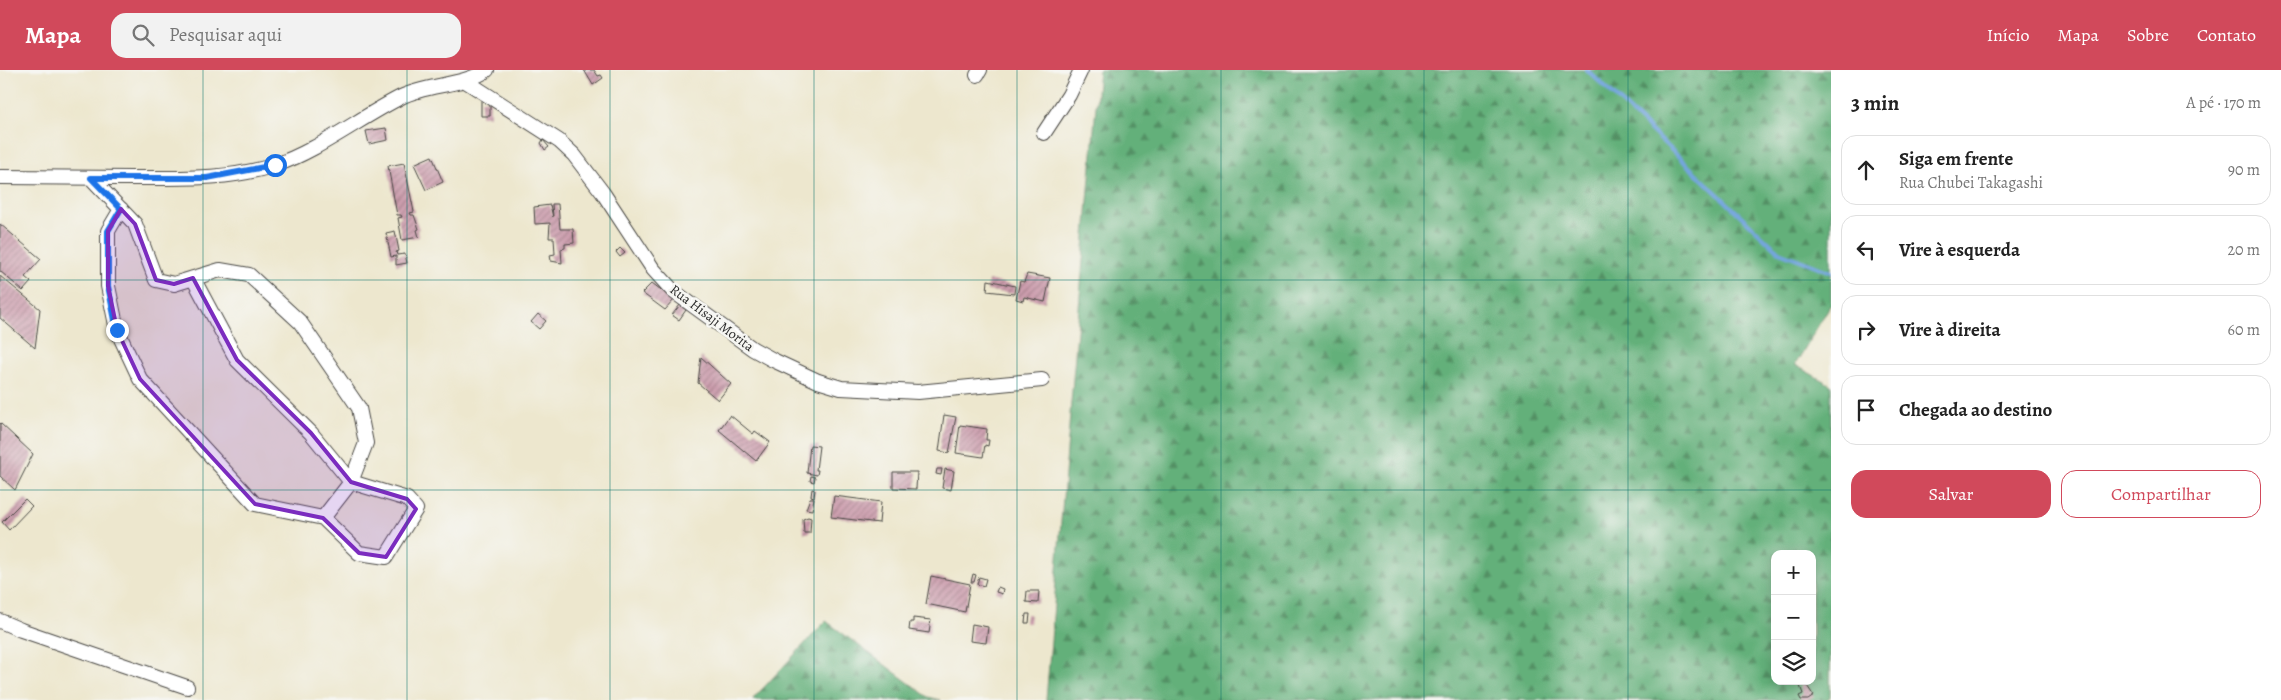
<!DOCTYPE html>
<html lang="pt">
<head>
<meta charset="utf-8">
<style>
  :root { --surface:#fff; --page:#f2f2f2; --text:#222; --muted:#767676; --line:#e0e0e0; --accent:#d1495b }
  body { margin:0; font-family:Alegreya,serif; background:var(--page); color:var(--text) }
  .controls { position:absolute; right:15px; bottom:15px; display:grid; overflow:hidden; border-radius:10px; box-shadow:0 2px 12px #0003 }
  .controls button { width:45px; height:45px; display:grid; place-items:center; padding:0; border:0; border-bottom:1px solid var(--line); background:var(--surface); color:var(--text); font:25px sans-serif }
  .stop { position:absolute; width:15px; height:15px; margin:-11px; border:4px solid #1a73e8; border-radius:50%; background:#fff }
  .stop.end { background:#1a73e8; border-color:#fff; box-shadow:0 1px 5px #0008 }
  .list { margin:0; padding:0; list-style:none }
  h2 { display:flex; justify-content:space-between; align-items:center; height:65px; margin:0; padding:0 20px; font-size:21px }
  h2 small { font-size:16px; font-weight:400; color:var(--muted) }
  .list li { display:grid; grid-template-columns:32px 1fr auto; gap:15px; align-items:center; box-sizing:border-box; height:70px; margin:0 10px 10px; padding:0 10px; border:1px solid var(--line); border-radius:15px }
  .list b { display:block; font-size:19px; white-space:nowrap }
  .list p { margin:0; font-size:16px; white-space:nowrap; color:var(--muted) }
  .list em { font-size:16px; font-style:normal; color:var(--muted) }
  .actions { display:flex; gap:10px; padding:15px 20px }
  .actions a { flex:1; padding:11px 0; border:1px solid var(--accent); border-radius:15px; text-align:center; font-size:18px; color:var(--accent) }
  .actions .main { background:var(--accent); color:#fff }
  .icon { flex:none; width:28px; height:28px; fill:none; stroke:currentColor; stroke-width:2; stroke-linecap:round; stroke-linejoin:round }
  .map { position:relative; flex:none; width:1831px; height:630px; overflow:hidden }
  header { display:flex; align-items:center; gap:30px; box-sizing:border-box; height:70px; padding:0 25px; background:var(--accent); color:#fff }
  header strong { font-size:24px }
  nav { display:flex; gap:28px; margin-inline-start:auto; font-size:18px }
  .search { width:350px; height:45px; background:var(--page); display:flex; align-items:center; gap:12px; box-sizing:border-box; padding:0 18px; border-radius:15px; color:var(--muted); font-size:19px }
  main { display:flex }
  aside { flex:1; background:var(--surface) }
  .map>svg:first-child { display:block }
  .forest { fill:url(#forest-firs); stroke:#476e52; fill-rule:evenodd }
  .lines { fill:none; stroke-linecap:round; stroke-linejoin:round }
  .stream { stroke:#74a5df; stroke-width:4 }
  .building { fill:url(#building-hatch) }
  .minor-casing { stroke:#484743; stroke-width:16 }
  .minor { stroke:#fff; stroke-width:14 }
  .route { stroke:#1a73e8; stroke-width:6 }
  .marked { fill:#7b2cbf; fill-opacity:0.2; stroke:#7b2cbf; stroke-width:4; stroke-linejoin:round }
  .grid { fill:none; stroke:#0f766e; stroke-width:1; stroke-opacity:0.55 }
  .labels { text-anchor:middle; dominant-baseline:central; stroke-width:5; stroke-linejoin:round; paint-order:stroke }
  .street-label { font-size:14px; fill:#2b2b2b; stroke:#f6f6f2 }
</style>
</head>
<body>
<header>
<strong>Mapa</strong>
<div class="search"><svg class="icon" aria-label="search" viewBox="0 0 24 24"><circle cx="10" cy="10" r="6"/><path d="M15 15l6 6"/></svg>Pesquisar aqui</div>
<nav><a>Início</a><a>Mapa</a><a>Sobre</a><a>Contato</a></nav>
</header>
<main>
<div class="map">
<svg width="1831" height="630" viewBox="0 0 1831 630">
  <defs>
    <pattern id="forest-firs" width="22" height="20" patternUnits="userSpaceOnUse" patternTransform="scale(1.25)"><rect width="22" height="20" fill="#63b07a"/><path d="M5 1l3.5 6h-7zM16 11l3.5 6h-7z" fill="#528f64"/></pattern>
    <pattern id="building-hatch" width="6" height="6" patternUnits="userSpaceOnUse" patternTransform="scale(1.25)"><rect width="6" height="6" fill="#cc9dad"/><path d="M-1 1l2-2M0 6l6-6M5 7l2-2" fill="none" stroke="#a6808d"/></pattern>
  </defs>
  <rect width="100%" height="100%" fill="#f6f6f2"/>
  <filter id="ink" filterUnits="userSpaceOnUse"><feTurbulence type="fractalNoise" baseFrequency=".02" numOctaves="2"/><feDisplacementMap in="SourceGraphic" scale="10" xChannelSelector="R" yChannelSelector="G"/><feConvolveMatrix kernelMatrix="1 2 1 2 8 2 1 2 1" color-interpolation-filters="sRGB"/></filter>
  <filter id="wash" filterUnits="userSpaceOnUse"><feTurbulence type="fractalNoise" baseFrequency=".0096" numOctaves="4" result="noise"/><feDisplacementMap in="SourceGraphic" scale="20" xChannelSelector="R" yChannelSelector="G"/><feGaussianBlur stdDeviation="1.12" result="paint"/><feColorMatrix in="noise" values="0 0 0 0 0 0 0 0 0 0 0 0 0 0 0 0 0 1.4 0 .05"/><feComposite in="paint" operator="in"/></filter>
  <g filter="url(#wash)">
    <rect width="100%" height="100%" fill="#ede7ce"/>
    <!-- forest -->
    <path class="forest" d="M1099 0H1831V234L1795 295 1831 315 1830 627 1827 630H1046ZM1775 484H1812V611H1775Z
      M826 551 928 627 941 630H752Z"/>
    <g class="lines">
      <!-- stream -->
      <path class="stream" d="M1587 0 1779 182 1831 202"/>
    </g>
    <g id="blocks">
      <!-- building -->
      <path class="building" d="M584 0H594L598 6 601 5 603 8 593 15Z
        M490 29V46H481V30Z
        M386 58 388 70 369 74 366 61Z
        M543 70 549 77 545 80 541 73Z
        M432 86 443 112 426 120 414 94Z
        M404 93 414 142 410 143 411 145H414L419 159 417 160 419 167 402 170 398 148 402 147 401 145H397L388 96Z
        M552 134H558L560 159H573L574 173 565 174V178L561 179 562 193 551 191 550 185 555 184 554 168H549L550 153 535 154 534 137 550 135 553 147Z
        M0 154 41 189 25 207 31 212 23 221 0 201Z
        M395 161 399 181 396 182 397 185 405 184 407 193 396 195V186L391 187 386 163Z
        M620 178 625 183 620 187 616 182Z
        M1027 204 1050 208 1045 232 1024 227 1023 231 1016 229 1020 211 1024 212Z
        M0 206 40 239 35 278 0 248Z
        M988 210 1015 216 1014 224 987 221Z
        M652 213 674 230 665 240 642 223Z
        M680 235 686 240 679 250 672 245Z
        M538 244 546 251 539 259 531 252Z
        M701 287 731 314 718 330 698 313Z
        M730 345 753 364 755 361 770 372 756 391 719 360Z
        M944 345 956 347 949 383 939 381Z
        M0 353 33 384 15 420 0 406Z
        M960 355 987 359 986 370H989L988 376 985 375 983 387 956 383Z
        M810 375 819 376 816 400H818L817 405 807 403Z
        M937 399H942L941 405 936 404Z
        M945 399 954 401 951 420 942 418Z
        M893 402H917L916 419 893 418Z
        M811 406 815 407 814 412 810 411Z
        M812 419 815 420 814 427 811 426Z
        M834 426 881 432 879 453 831 447Z
        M810 428H814L812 440 806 439Z
        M25 429 32 436 9 460 2 452Z
        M808 447 811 448 810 463H804L803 449Z
        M973 504 976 505 974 512H971Z
        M931 506 970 514 965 542 926 534Z
        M979 507 986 509 984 516 977 514Z
        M998 517 1003 519 1002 524 996 522Z
        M1027 521H1039L1038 533 1026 532Z
        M1026 544H1030L1029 553H1025Z
        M913 548 931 550 929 563 909 560 910 552H913Z
        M972 554 988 557 986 573 970 571Z
        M1805 613 1814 626 1808 630H1801L1799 626 1803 624 1800 616Z"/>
    </g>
  </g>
  <g filter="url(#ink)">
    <use href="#blocks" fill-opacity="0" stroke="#484743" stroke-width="1"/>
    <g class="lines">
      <defs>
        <path id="minor" d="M977 5 980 0
          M464 10 559 71 574 85 603 123 653 199 673 221 753 279 773 290 818 311 841 318 918 322 1042 310
          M1044 63 1069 25 1081 0
          M0 107C44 107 88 108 132 108 181 108 228 110 275 95 316 82 361 47 401 27 427 14 464 16 487 0
          M91 108 135 154 156 210 174 214 220 200 249 205 300 252 359 338 366 373 351 412 323 448 255 434 140 309 117 260 108 216V161L121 139
          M193 208 237 290 311 363 351 412 407 429 416 439 386 487 359 483 323 448
          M0 551 21 560 187 617"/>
      </defs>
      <!-- minor casing -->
      <use href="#minor" class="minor-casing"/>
      <!-- minor -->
      <use href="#minor" class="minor"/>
    </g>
  </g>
  <g class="lines" filter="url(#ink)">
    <!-- route -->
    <path class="route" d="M117 260 108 216V161L121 139 91 108H207L275 95"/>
  </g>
  <!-- marked area -->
  <path class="marked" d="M121 139 135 154 156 210 174 214 193 208 237 290 311 363 351 412 407 429 416 439 386 487 359 483 323 448 255 434 140 309 117 260 108 216V161Z"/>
  <!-- grid -->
  <path class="grid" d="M203 0V630M407 0V630M610 0V630M814 0V630M1017 0V630M1221 0V630M1424 0V630M1628 0V630M0 210H1831M0 420H1831"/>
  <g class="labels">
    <!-- street labels -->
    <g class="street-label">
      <text transform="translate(712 248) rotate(37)">Rua Hisaji Morita</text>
    </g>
  </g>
</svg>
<div class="controls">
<button>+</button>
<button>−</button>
<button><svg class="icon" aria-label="layers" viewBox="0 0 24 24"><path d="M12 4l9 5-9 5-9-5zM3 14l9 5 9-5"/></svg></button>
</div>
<div class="stop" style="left:275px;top:95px"></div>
<div class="stop end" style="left:117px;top:260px"></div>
</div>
<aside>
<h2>3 min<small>A pé · 170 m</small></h2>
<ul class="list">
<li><svg class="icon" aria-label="ahead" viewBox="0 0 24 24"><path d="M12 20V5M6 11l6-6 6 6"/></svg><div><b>Siga em frente</b><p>Rua Chubei Takagashi</p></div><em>90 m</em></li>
<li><svg class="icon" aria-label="left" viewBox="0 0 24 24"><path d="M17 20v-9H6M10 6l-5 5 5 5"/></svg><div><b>Vire à esquerda</b></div><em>20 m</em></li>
<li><svg class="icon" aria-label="right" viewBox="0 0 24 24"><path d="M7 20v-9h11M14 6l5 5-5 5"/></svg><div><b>Vire à direita</b></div><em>60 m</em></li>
<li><svg class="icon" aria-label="arrive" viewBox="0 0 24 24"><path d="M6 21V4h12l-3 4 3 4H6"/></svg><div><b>Chegada ao destino</b></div></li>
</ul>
<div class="actions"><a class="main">Salvar</a><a>Compartilhar</a></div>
</aside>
</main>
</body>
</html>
